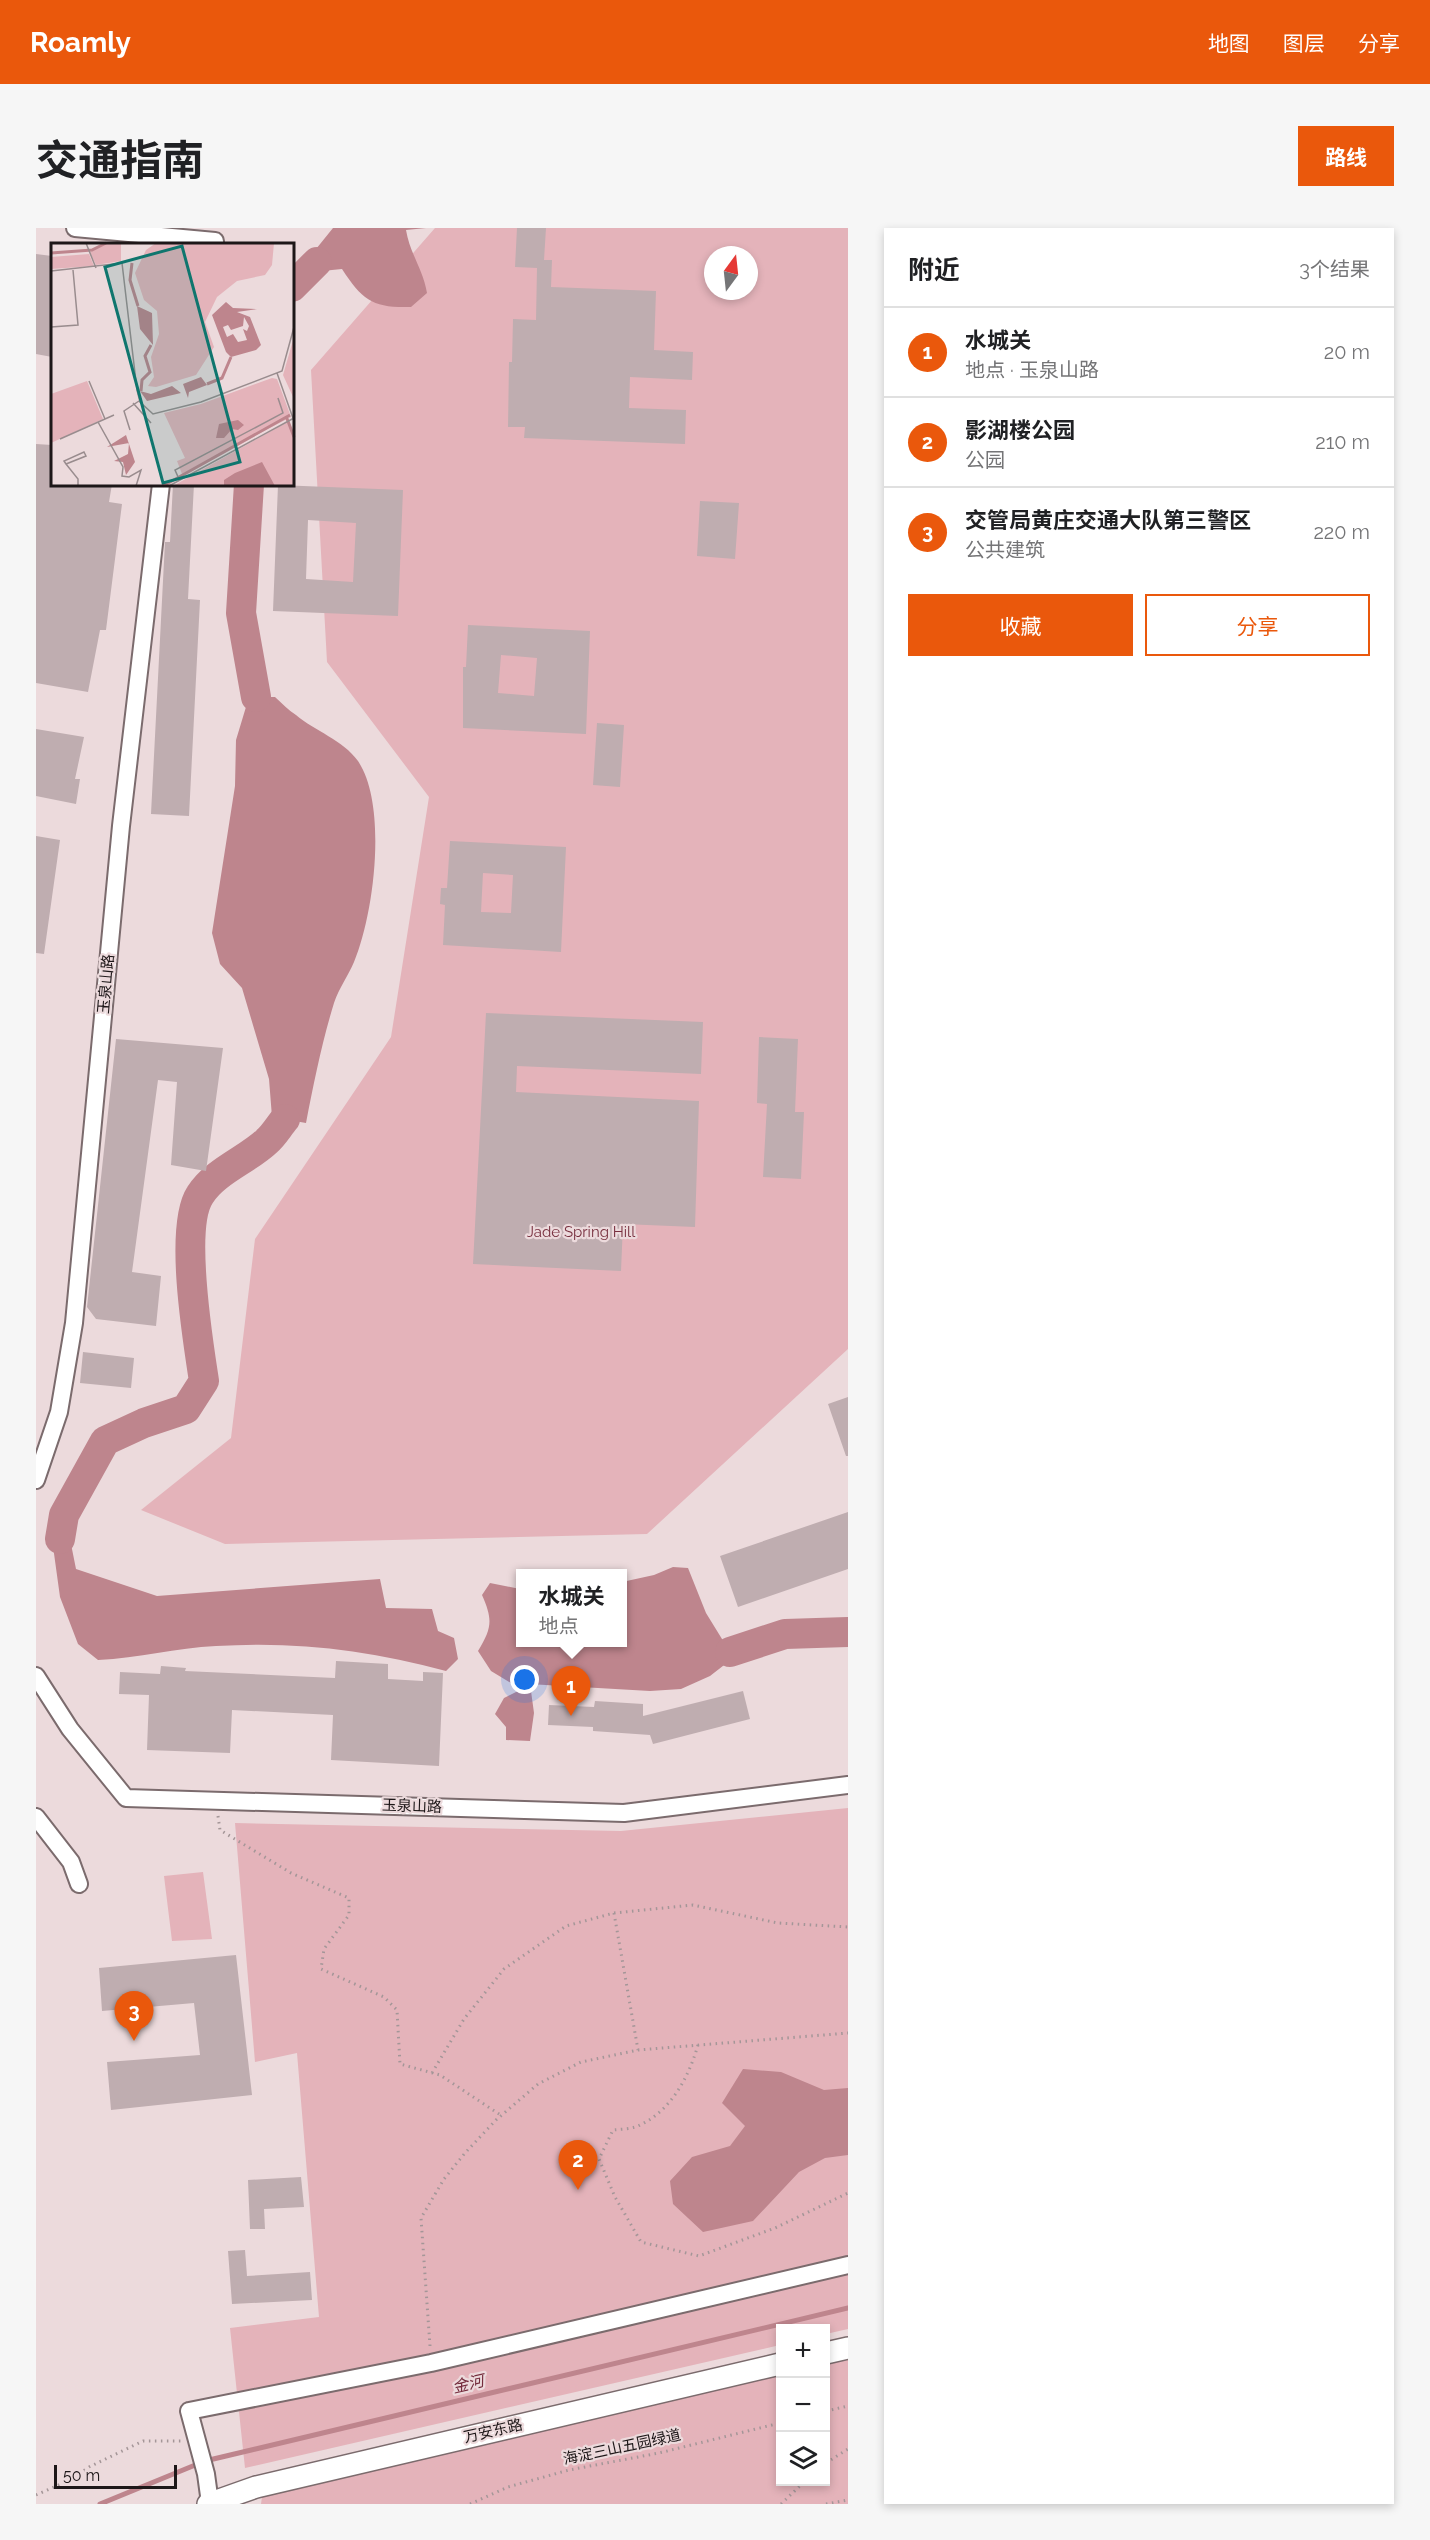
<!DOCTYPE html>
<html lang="zh">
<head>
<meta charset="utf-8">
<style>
  :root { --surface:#fff; --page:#f6f6f6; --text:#202124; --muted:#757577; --line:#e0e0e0; --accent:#ea580c }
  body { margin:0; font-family:Raleway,"Noto Sans SC",sans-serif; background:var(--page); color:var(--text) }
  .controls { position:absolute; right:18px; bottom:18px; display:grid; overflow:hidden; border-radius:0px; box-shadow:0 3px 9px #0003 }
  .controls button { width:54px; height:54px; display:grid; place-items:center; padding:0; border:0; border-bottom:2px solid var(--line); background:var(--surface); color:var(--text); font:30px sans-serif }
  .compass { position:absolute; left:668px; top:18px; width:54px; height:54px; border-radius:50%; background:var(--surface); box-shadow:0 3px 9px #0003; rotate:15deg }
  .scale { position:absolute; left:18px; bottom:15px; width:123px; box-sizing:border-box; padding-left:6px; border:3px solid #1d1718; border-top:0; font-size:16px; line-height:21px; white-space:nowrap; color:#1d1718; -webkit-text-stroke:4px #ecdadc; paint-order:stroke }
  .you { position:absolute; left:489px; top:1452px; width:21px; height:21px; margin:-15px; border:4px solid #fff; border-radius:50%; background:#1a73e8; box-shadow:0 0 0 9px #1a73e833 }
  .badge { display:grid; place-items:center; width:39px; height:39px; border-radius:50%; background:var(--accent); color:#fff; font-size:20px; font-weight:700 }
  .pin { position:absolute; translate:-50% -50px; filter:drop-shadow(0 2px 3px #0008) }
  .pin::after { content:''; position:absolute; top:32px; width:21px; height:18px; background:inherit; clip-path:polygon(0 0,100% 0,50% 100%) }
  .popup { position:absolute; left:480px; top:1341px; width:111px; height:78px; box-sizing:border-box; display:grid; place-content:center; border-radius:0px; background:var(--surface); filter:drop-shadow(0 2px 4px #0005); font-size:20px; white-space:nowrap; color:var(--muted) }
  .popup b { font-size:22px; color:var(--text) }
  .popup::after { content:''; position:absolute; left:50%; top:100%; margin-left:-12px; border:12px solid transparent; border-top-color:var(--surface) }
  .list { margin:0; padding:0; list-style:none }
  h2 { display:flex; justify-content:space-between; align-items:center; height:78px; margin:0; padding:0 24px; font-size:26px }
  h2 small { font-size:20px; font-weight:400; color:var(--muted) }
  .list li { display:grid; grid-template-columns:39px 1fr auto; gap:18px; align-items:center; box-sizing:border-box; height:90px; padding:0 24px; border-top:2px solid var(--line) }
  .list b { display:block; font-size:22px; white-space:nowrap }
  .list p { margin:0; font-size:20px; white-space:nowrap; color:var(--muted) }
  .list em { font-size:20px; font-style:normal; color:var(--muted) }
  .actions { display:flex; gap:12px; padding:18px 24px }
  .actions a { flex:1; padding:14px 0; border:2px solid var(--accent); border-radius:0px; text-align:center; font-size:21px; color:var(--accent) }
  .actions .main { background:var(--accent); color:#fff }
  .icon { flex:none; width:33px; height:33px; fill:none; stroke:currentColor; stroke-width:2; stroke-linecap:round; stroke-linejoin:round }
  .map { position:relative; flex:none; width:812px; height:2276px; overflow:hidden; border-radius:0px }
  header { display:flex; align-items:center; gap:36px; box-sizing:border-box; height:84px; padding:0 30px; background:var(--accent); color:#fff }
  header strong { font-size:28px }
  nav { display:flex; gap:33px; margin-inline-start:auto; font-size:21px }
  .intro { display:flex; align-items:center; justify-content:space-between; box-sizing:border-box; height:144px; padding:0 36px }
  h1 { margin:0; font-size:42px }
  .button { padding:15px 27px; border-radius:0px; background:var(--accent); color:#fff; font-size:21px; font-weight:700 }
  main { display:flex; gap:36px; padding:0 36px }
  aside { flex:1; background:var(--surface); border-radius:0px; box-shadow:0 3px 9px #0003 }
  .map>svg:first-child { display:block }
  .green { fill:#e4b3ba; fill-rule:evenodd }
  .water { fill:#be858d }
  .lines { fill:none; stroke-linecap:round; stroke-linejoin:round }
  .stream { stroke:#be858d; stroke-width:5 }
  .river { stroke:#be858d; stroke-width:30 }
  .building { fill:#bfadb0; fill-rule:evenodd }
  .minor-casing { stroke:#7b6b6d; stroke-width:20 }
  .tertiary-casing { stroke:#7b6b6d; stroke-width:24 }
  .path { stroke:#a49698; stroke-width:3; stroke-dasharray:1.5 4.5; stroke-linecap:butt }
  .minor { stroke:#fff; stroke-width:16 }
  .tertiary { stroke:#fff; stroke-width:21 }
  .labels { text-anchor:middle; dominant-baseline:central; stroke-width:4.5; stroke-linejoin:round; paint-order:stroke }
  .street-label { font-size:15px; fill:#1d1718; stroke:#ecdadc }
  .park-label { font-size:15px; fill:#772f3e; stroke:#ecdadc }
  .water-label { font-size:16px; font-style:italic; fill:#752d3d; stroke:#ecdadc }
  .inset-river { fill:none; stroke:#be858d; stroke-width:3 }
  .inset-road { fill:none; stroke:#998c8e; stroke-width:1.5 }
  .view { fill:#0f766e; fill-opacity:0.15; stroke:#0f766e; stroke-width:3 }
  .inset-edge { fill:none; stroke:#1d1718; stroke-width:3 }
</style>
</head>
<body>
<header>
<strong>Roamly</strong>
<nav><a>地图</a><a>图层</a><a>分享</a></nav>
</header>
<div class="intro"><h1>交通指南</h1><a class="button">路线</a></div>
<main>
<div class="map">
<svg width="812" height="2276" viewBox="0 0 812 2276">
  <rect width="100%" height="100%" fill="#ecdadc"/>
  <!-- green -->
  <path class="green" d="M399 0H812V1121L611 1306 189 1316 105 1282 195 1210 219 1011 355 809 393 569 291 434 275 142ZM677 27H713V63H677Z
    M812 1580V2101L790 2106V2100H744V2117L209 2240 194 2100 283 2089 261 1825 219 1834 199 1595 585 1603Z
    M167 1644 176 1711 136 1713 128 1648Z
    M812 2127V2276H225L226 2269 232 2263 744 2142V2254H790V2132Z"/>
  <!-- water -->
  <path class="water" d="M297 0H390L370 2C374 26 387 41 391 65L375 79C337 80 327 73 306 41L286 43 276 26Z
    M213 469H239C246 475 252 482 260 487 279 503 307 512 322 533 352 578 338 686 318 734 312 748 303 760 298 775 286 814 278 854 270 895L236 889 233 851 206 760 184 736 176 705 199 558 200 512Z
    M16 1311H34L40 1341 121 1368 344 1351 350 1380 396 1381 402 1403 418 1410 422 1431 410 1443C333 1422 260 1413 180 1418 140 1420 103 1430 62 1432L42 1416 24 1369Z
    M637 1339 652 1340 670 1385 694 1424 692 1434 674 1448 645 1461 614 1463 475 1455 455 1443 442 1423C456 1400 457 1392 446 1367L454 1355 484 1361V1414H586V1354L618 1347Z
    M482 1463H495L498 1485 494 1513 470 1512V1499L459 1486 468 1470Z
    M707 1841 745 1844 788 1862 812 1860V1927L789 1930 763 1944 717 1993 667 2004 637 1976 634 1953 656 1929 694 1918 709 1898 686 1875Z"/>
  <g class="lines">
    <!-- stream -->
    <path class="stream" d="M64 2276 169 2233 812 2080"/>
    <!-- river -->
    <path class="river" d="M256 59 281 34
      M213 256 205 385 220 469
      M24 1311 28 1287 69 1213 108 1195 150 1181 168 1153C162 1114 143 999 164 967 179 943 211 932 231 913 238 907 243 898 249 891
      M694 1424 749 1406 812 1404"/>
  </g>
  <!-- building -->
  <path class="building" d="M481 0H510L508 32H516L515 59 620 63 618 122 657 124 656 152 594 149 593 180 650 182 649 216 488 210 489 199H472L473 134H476L477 91 500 92 501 40 479 39Z
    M0 26 16 28V129L0 126Z
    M0 216 16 217V256H76L73 274 86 276 70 402H64L52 464 0 455Z
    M137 256H158L152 371 164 372 153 588 115 586 129 314H134Z
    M242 257 367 262 362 388 237 383ZM272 292 320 295 317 354 270 351Z
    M664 273 703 275 699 331 661 328Z
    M432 397 554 403 550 506 427 500V439H430ZM465 427 501 430 498 468 462 465Z
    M561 495 588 497 584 559 557 557Z
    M0 501 48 509 39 551H44L40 576 0 568Z
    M0 608 24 612 8 726 0 725Z
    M414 613 530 619 525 724 407 717 409 677 404 676 405 660H411ZM447 645 477 647 475 685 445 684Z
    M450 785 667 794 665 846 481 838 480 864 663 873 659 999 587 996 585 1043 437 1036Z
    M723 809 762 811 759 884H768L765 951 727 949 731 876 721 875Z
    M80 811 187 820 170 943 135 937 141 854 122 852 96 1044 125 1048 120 1098 60 1091 51 1079Z
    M47 1124 98 1130 95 1160 44 1155Z
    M812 1169V1228H810L792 1176Z
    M812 1284V1341L702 1379 684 1328Z
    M300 1433 352 1436V1451L387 1453V1444L407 1445 403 1538 295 1532 297 1487 196 1482 194 1525 111 1522 113 1467 83 1466 84 1444 124 1446 125 1438 150 1440 149 1443 299 1450Z
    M707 1463 714 1491 617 1516 614 1507 557 1503V1499L512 1497 513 1477 558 1479 559 1473 607 1476V1488Z
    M200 1727 216 1867 75 1882 71 1834 164 1827 158 1775 66 1783 63 1740Z
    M265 1949 268 1979 228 1981 229 2001H214L212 1952Z
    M209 2022 211 2048 274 2044 276 2072 196 2076 192 2023Z"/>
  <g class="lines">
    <defs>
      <path id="minor" d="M39 0 179 13 178 16
        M0 1252 23 1184 38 1095 85 598 125 256
        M0 1448 34 1501 90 1570 588 1585 812 1557
        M0 1589 35 1634 43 1656
        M174 2275 170 2246 153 2183 395 2135 812 2037"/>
      <path id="tertiary" d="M790 2125 812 2120
        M172 2276 220 2259 744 2136"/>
    </defs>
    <!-- minor casing -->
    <use href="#minor" class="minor-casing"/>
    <!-- tertiary casing -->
    <use href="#tertiary" class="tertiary-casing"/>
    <!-- path -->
    <path class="path" d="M182 1588 184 1602 255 1645 313 1670V1687L288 1721 285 1741 348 1769 361 1782 364 1836 404 1847 466 1888
      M578 1685 602 1822
      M662 1817C653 1848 636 1882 604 1897 597 1901 586 1901 577 1902L563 1931 579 1969 605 2014 663 2028 739 2000 812 1965
      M396 1845 428 1791 468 1741 530 1698 578 1685 657 1677 742 1695 812 1699
      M394 2118 385 1990 408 1951 429 1925 460 1892 502 1856 545 1834 602 1822 812 1805
      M790 2183 812 2178
      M790 2235 812 2221
      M0 2267 34 2252 53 2239 107 2213H145
      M434 2276 472 2259 533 2242 623 2225 744 2195
      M745 2276 768 2254
      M790 2276 812 2272"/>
    <!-- minor -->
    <use href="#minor" class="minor"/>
    <!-- tertiary -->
    <use href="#tertiary" class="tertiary"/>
  </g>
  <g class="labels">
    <!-- street labels -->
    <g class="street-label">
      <text transform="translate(70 756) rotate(-85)">玉泉山路</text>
      <text transform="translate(376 1578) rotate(2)">玉泉山路</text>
      <text transform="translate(457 2203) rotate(-13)">万安东路</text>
      <text transform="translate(586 2219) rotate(-12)">海淀三山五园绿道</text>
    </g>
    <!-- park labels -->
    <g class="park-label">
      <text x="545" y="1004">Jade Spring Hill</text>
    </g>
    <!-- water labels -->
    <g class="water-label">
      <text transform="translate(432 2156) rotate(-13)">金河</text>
    </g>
  </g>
  <!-- overview -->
  <g transform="translate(15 15)">
    <rect width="243" height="243" fill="#ecdadc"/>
    <path d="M55 0H70V18L45 22 39 9ZM105 0H223L221 22 214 32 186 38 166 54 154 79 163 104 145 132 105 144 97 143 103 134 100 114 108 91 106 68 93 57 84 30 95 7ZM38 11 43 23 0 26V14ZM243 94V156L232 132ZM221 135 226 136 240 174 131 231 126 218 134 215 113 170 150 161ZM36 138 52 176 0 200V151ZM238 178 243 191V243H122Z" fill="#e4b3ba"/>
    <path d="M175 59 182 65 206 66 186 69 199 74 210 102 205 107 180 114 175 109 161 72ZM193 74 198 83 196 88 192 86 196 97 187 99 182 91 176 94 172 84 177 82 180 87 192 83ZM86 63 101 70 102 102 89 86ZM150 134 156 142 138 149 137 155 132 141ZM121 143 130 150 96 158 89 148 100 151ZM187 177 193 182 187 187 181 186 173 195H165L168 181ZM75 192 84 219 75 232 72 219 63 218 77 211 78 200 56 204ZM211 219 224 243H173V237L184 230Z" fill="#be858d" fill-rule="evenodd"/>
    <path class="inset-river" d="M0 10 41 7 55 0M81 20 79 37 87 63M156 141 171 135 180 114M90 148 91 137 99 129 94 113 100 102M235 173 243 194M112 243 239 172"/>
    <path class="inset-road" d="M35 0 45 25M0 28 71 20 86 147 89 159 102 171 150 159 231 128 243 84M0 84 27 82 22 27M226 130 243 178M38 138 54 176M82 160 100 180M47 179 72 224 71 233 78 234 90 227 85 243M79 187 73 168 88 158M9 196 63 172M33 209 35 213 15 221 13 218ZM15 221 27 236V243M128 236 124 227 232 170 227 155M118 243 243 175"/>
    <path class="view" d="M131 3 189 219 112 240 54 24Z"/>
    <rect width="243" height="243" class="inset-edge"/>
  </g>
</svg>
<div class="controls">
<button>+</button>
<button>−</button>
<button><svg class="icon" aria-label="layers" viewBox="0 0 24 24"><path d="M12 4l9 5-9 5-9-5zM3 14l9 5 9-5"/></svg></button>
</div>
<svg class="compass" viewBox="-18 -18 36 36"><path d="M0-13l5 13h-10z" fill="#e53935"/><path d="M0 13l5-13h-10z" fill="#757577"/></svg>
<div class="scale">50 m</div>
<div class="you"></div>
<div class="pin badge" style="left:535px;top:1488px">1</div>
<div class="popup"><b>水城关</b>地点</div>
<div class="pin badge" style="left:542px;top:1962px">2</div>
<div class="pin badge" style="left:98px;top:1813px">3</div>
</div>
<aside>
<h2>附近<small>3个结果</small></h2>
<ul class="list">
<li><span class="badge">1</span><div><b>水城关</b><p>地点 · 玉泉山路</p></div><em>20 m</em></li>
<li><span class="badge">2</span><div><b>影湖楼公园</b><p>公园</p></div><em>210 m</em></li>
<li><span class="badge">3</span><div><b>交管局黄庄交通大队第三警区</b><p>公共建筑</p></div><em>220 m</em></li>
</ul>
<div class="actions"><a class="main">收藏</a><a>分享</a></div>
</aside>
</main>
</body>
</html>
